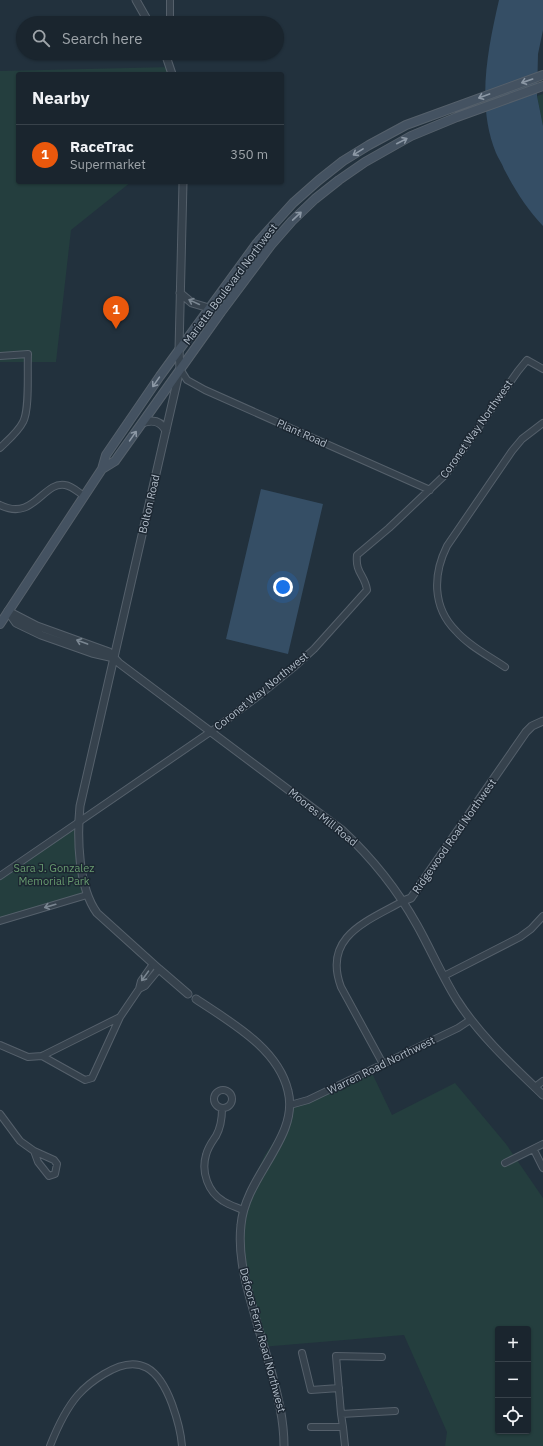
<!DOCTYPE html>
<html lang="en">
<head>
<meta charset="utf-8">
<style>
  :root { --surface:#1a252e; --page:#27313a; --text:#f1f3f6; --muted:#9fa5aa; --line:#38424a; --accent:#ea580c }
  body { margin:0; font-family:"IBM Plex Sans",sans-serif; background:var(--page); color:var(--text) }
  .controls { position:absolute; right:12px; bottom:12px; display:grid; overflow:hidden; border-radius:4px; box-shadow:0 1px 3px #0004 }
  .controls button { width:36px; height:36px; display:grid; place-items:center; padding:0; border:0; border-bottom:1px solid var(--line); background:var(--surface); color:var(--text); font:20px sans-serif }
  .you { position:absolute; left:283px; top:587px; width:14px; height:14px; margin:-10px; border:3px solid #fff; border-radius:50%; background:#1a73e8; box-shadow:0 0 0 6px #1a73e833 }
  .badge { display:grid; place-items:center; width:26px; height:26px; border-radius:50%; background:var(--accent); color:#fff; font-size:13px; font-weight:700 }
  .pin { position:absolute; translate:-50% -33px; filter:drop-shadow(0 1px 2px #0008) }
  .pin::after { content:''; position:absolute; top:21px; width:14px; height:12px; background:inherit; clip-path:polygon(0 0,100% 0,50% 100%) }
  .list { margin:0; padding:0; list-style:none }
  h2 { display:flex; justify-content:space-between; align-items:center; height:52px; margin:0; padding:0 16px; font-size:17px }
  h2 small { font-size:13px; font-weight:400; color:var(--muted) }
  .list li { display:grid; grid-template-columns:26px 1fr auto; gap:12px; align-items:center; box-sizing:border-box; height:60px; padding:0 16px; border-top:1px solid var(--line) }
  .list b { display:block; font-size:15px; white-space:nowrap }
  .list p { margin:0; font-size:13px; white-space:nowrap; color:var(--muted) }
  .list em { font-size:13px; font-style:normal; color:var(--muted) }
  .icon { flex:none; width:22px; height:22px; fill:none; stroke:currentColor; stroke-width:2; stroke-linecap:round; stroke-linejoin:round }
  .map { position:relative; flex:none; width:543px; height:1446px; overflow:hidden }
  .search { position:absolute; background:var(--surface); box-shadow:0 1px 3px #0004; left:16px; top:16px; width:268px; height:44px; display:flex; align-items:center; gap:10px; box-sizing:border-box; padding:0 14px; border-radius:22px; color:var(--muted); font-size:15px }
  .panel { position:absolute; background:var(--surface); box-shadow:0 1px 3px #0004; left:16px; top:72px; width:268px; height:112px; border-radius:4px }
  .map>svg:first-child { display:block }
  .green { fill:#243e3e; fill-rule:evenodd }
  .water { fill:#354e65 }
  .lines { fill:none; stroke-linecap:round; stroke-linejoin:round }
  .minor-casing { stroke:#55606b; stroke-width:8 }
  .tertiary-casing { stroke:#55606b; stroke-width:9 }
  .secondary-casing { stroke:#55606b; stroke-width:10 }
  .minor { stroke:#36424d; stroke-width:6 }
  .tertiary { stroke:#36424d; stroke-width:7 }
  .secondary { stroke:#445261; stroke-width:8 }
  .oneway { stroke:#8c98a5 }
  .oneway2 { stroke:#7a8691 }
  .labels { text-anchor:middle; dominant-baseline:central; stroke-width:3; stroke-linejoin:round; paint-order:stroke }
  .street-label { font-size:11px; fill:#b2bdc9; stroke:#1c2732 }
  .park-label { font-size:11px; fill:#689b6f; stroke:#1c2732 }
</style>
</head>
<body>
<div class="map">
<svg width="543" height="1446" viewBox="0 0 543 1446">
  <rect width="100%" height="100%" fill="#22313d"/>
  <!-- green -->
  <path class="green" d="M172 67V74H18V182H131L71 230 56 362H0V71Z
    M543 94V126L537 96Z
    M78 822 87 895 0 919V877Z
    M371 1071 392 1115 455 1083 506 1144 543 1198V1446H445L447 1432 404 1335 261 1347 241 1261 238 1210 265 1155 279 1134 287 1118V1103H306ZM498 1329H528V1431H498Z"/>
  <!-- water -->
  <path class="water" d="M499 0H543V30L538 54 537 96 543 126V226C527 209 515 190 504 169 502 163 498 158 496 153 476 105 488 48 499 0Z
    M261 489 323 504 288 654 226 639Z"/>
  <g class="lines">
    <defs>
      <path id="minor" d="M170 23V0
        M0 356 28 354C27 371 30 409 23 422 18 432 8 440 0 448
        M180 369 187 380 205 390 430 490
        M0 505C34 522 43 481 65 485 72 486 78 492 84 496
        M505 667C489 656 469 646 456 631 432 607 433 574 447 546L512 451 522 439 543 423
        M0 876 216 728 261 694 293 668 314 649 367 590C365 575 355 573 357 555L389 528 446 474 518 371 527 360 543 369
        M0 921 87 895
        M444 976 520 937 531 929 543 916
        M139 989 145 986 159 969
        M0 1045 28 1057 42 1056 120 1017 139 989 141 981 153 964
        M42 1056 85 1080 92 1078 120 1017
        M383 1064 341 987C322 936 368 921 403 901
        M535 1087 543 1081
        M214 1099a9 9 0 1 1 18 0a9 9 0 1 1-18 0Z
        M290 1105 308 1100 458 1028 470 1020
        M222 1109C222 1118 221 1127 216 1136 212 1142 208 1147 206 1155 201 1172 208 1192 223 1201 229 1205 236 1207 243 1210
        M0 1114 20 1141 34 1151
        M534 1150 543 1168
        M34 1151 54 1160 57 1164 55 1174 49 1176 38 1162Z
        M505 1163 543 1144
        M302 1353 311 1390 339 1388
        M341 1414 395 1411
        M311 1427H343
        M50 1446C57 1428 65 1410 78 1395 85 1387 94 1380 104 1374 140 1352 159 1369 172 1404 177 1418 181 1432 182 1446
        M345 1446 343 1427 341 1414 336 1356 382 1357"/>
      <path id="tertiary" d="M136 0 149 23
        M165 53 172 74
        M183 182 179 350 180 369 80 806C77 837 78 887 97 913L159 969 188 994
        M180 293 192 303 209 308
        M142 423C153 419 161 421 166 431
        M8 611 37 626 109 652 119 663 342 830C372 858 397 889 417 925 431 950 442 976 457 1000 480 1036 513 1066 543 1095
        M9 613 16 623 41 635 92 653 114 658
        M403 901 411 898 526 732 532 726 543 721
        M196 999C230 1022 278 1048 288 1091 300 1137 245 1176 241 1225 238 1251 244 1277 251 1302 257 1323 263 1345 270 1366 277 1393 284 1418 284 1446"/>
      <path id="secondary" d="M102 469 106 455 160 376 257 243 293 203 319 180 343 161 369 145 406 125 543 75
        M0 624 102 469 115 461 221 312 271 245 292 221 315 199 339 180 365 162 411 136 457 117 543 86"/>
    </defs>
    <!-- minor casing -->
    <use href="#minor" class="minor-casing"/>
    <!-- tertiary casing -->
    <use href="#tertiary" class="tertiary-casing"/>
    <!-- secondary casing -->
    <use href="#secondary" class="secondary-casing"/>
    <!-- minor -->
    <use href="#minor" class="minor"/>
    <!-- tertiary -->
    <use href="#tertiary" class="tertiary"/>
    <!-- secondary -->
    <use href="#secondary" class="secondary"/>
  </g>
  <!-- one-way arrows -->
  <defs><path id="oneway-shaft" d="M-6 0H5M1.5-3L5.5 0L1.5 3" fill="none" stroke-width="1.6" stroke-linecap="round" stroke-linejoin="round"/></defs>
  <g class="oneway">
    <use href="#oneway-shaft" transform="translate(527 81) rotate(161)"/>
    <use href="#oneway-shaft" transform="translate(484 96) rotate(160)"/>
    <use href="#oneway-shaft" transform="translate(402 141) rotate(-27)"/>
    <use href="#oneway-shaft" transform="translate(358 152) rotate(148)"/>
    <use href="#oneway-shaft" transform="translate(297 216) rotate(-43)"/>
    <use href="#oneway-shaft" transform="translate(156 382) rotate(125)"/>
    <use href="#oneway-shaft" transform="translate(133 436) rotate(-55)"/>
  </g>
  <g class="oneway2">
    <use href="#oneway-shaft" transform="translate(194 302) rotate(-155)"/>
    <use href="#oneway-shaft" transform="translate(82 642) rotate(-160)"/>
    <use href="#oneway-shaft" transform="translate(50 906) rotate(164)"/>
    <use href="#oneway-shaft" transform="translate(145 976) rotate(126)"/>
  </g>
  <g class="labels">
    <!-- street labels -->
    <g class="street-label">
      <text transform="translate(230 284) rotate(-53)">Marietta Boulevard Northwest</text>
      <text transform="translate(476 429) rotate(-55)">Coronet Way Northwest</text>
      <text transform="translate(302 433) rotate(24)">Plant Road</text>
      <text transform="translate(149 504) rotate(-77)">Bolton Road</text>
      <text transform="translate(261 691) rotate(-39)">Coronet Way Northwest</text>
      <text transform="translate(323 817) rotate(39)">Moores Mill Road</text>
      <text transform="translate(454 836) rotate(-55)">Ridgewood Road Northwest</text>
      <text transform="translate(381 1065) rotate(-26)">Warren Road Northwest</text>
      <text transform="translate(263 1340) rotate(75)">Defoors Ferry Road Northwest</text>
    </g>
    <!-- park labels -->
    <g class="park-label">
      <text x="54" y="868">Sara J. Gonzalez<tspan x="54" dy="13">Memorial Park</tspan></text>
    </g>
  </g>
</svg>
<div class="controls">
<button>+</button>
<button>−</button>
<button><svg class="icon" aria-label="locate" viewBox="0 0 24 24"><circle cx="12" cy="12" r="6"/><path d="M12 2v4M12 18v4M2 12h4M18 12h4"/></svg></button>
</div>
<div class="you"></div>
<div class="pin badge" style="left:116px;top:329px">1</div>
<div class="search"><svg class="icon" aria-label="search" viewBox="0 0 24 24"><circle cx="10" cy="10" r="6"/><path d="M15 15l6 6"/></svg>Search here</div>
<section class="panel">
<h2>Nearby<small></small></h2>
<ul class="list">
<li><span class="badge">1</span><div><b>RaceTrac</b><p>Supermarket</p></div><em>350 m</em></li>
</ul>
</section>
</div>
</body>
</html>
